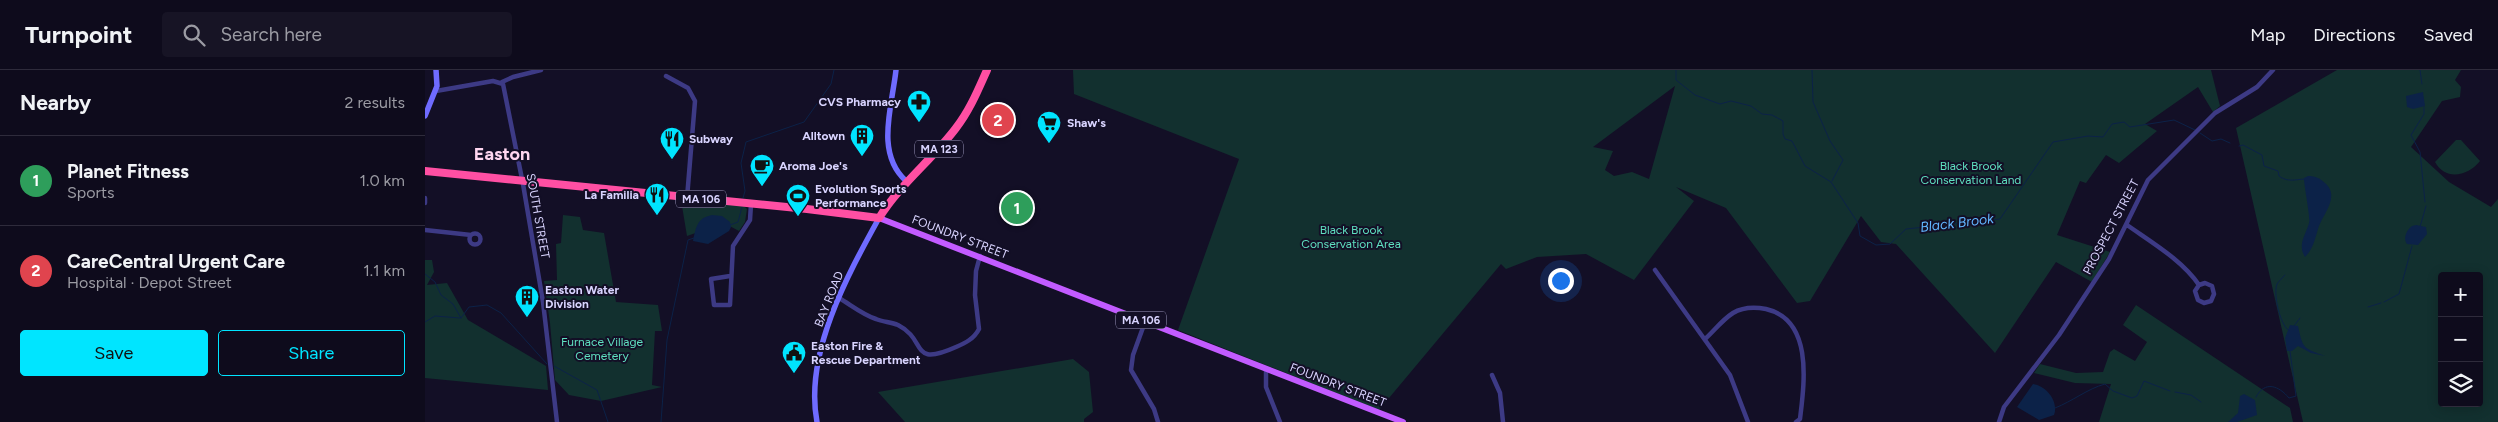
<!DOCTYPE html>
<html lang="en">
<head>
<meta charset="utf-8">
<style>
  :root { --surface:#0e0b1c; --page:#171425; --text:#f1f3f6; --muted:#9b9ba3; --line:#2e2b3b; --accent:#00e5ff }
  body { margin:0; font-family:Figtree,sans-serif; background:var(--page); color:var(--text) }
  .controls { position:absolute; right:15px; bottom:15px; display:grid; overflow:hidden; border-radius:5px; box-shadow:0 2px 12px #0003 }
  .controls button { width:45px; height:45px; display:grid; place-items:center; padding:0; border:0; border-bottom:1px solid var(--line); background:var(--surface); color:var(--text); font:25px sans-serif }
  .you { position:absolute; left:1135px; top:210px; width:18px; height:18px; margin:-12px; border:4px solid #fff; border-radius:50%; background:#1a73e8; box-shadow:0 0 0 8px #1a73e833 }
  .badge { display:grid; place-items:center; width:32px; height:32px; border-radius:50%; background:var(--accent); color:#fff; font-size:16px; font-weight:700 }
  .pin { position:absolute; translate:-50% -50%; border:2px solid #fff; box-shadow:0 1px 5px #0006 }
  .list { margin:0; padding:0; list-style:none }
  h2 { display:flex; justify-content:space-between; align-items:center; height:65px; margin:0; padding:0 20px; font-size:21px }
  h2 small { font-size:16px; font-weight:400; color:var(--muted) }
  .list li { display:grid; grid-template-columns:32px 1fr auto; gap:15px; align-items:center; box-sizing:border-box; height:90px; padding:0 20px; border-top:1px solid var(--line) }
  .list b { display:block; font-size:19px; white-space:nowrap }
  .list p { margin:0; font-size:16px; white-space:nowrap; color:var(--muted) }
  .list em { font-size:16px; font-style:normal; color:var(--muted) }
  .actions { display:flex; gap:10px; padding:15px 20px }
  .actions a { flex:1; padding:11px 0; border:1px solid var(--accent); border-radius:5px; text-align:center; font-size:18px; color:var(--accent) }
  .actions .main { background:var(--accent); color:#111 }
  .icon { flex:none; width:28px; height:28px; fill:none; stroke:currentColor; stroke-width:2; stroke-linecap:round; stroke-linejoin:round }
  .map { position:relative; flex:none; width:2073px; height:352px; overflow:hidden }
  header { display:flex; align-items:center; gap:30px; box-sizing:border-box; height:70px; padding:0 25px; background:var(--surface); border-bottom:1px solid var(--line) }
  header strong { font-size:24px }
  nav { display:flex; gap:28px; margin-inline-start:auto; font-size:18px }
  .search { width:350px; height:45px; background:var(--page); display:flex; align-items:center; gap:12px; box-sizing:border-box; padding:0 18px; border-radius:5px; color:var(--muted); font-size:19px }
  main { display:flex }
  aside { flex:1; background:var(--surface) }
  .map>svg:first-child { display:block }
  .green { fill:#12302f; fill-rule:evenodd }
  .water { fill:#0c2248 }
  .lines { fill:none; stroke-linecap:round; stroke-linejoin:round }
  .stream { stroke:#0c2248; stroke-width:1 }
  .street { stroke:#3d3a85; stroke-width:4.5 }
  .secondary { stroke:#6f6bff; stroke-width:5.5 }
  .primary { stroke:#c25bff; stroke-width:6 }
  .highway { stroke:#ff4fa3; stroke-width:8 }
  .labels { text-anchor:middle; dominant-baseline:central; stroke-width:4; stroke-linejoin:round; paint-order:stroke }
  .shield { fill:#130f26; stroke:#9e99be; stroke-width:1 }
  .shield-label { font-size:11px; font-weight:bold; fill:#d9d4ff }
  .poi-label { font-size:12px; font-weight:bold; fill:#d9d4ff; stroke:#130f26; text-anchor:start }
  .park-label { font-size:12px; fill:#5fe0c0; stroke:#130f26 }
  .street-label { font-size:12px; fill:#d9d4ff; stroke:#130f26 }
  .water-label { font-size:14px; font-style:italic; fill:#62b6ff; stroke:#130f26 }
  .district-label { font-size:18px; font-weight:bold; fill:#ffd6f0; stroke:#130f26 }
</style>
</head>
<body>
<header>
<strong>Turnpoint</strong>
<div class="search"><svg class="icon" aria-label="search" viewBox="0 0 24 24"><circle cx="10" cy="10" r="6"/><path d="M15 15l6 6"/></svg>Search here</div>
<nav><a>Map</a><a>Directions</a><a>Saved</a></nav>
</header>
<main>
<aside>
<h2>Nearby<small>2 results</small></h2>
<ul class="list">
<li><span class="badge" style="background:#2e9e5b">1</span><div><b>Planet Fitness</b><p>Sports</p></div><em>1.0 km</em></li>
<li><span class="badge" style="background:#e0444e">2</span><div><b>CareCentral Urgent Care</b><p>Hospital · Depot Street</p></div><em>1.1 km</em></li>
</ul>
<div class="actions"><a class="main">Save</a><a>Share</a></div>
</aside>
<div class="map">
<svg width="2073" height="352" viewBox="0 0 2073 352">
  <rect width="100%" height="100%" fill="#130f26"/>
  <!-- green -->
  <path class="green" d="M648 0H1786L1795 36 1788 42 1773 17 1720 54 1732 61 1694 93 1681 85 1661 113 1655 111 1632 165 1685 182 1667 212 1631 192 1570 283 1471 174 1456 172 1436 146 1385 231 1372 233 1301 138 1251 117 1269 131 1209 210 1161 184 1112 187 1081 199 1076 194 954 340 753 260 814 89 649 24ZM1250 16 1224 109 1207 102 1189 106 1180 100 1188 81 1168 77Z
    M1912 0H2036L2030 10 2036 17 2035 27 2017 31 1986 77 2024 112 2066 137 2073 129V352H1878L1811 58ZM2017 206H2054V333H2017Z
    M2031 70H2036L2055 91C2044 105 2021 112 2010 92Z
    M256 130 319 136 322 139 320 152 314 161 299 153 262 166Z
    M138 145 155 147 158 160 179 163 191 232 233 235 237 261H230L227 315 237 317 176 331 144 325 130 310 125 253 119 211 132 210 131 174 136 173Z
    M0 190H7L9 202 2 215 22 213 43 250 121 296 123 320 0 308Z
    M1711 235 1865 338 1868 352H1674L1686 314 1650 313 1609 303 1615 294 1651 303 1678 302 1685 282 1689 279 1710 291 1722 272 1698 255Z
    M648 289 664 302 668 342 659 349V352H480L453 322Z"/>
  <!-- water -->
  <path class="water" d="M1998 22 2000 36 1988 39 1982 37 1981 26Z
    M1883 106C1891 106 1894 108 1900 113 1915 126 1899 143 1894 156 1890 168 1889 178 1880 187 1872 174 1881 165 1884 153 1886 148 1879 117 1879 108Z
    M287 145 297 146 305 152 306 157 304 161 283 174 268 171C271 157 272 148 287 145Z
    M1991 155 2001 157 2002 164 1993 175 1982 174C1978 169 1981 160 1987 156Z
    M1865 255 1873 256C1878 280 1879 278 1900 286L1886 283 1873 276 1867 281H1862L1860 268Z
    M1608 314C1622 316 1634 332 1629 345L1614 350 1592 337Z
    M1819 324 1830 330 1832 345 1812 352H1803L1813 343 1815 326Z"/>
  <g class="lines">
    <!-- stream -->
    <path class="stream" d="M1251 0V10L1270 25 1295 34 1306 31 1326 36 1337 44 1347 45 1358 51V64L1360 69 1367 71 1380 96 1406 112 1433 153 1435 166 1451 175 1465 174 1481 159 1575 149 1628 72 1663 66 1678 67 1687 54 1699 52 1705 57 1749 50 1770 60
      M1387 0 1388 32 1405 71 1418 90 1407 111
      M1995 0 1997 14
      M1999 37V44L1986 65 1995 82 2000 132
      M1775 63 1787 71 1796 69 1805 73
      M1814 76 1818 75 1837 85 1839 96 1853 101 1854 106C1862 112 1869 110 1879 109
      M318 128 320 121 316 93 321 72 379 52 406 14 409 0
      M305 155 313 152 317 137
      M1995 157 2001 136
      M0 204 10 212 16 225 28 234 36 248
      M1860 205C1857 208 1854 211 1852 214 1848 225 1855 253 1863 260
      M1959 232 1974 224 1987 176
      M1943 237 1956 233
      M36 248 44 237 62 235 76 243 122 294
      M0 252 10 246 35 248
      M1869 256 1875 248
      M129 296 172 320 183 352
      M1750 322 1766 325 1776 332
      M1831 327C1840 310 1854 316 1864 328L1871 326 1865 281
      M1630 338C1648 331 1662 319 1680 314L1688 321 1707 328 1712 326 1719 311 1745 321
      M236 352 242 270 263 170 269 168"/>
    <!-- street -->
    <path class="street" d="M241 6 263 18 270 31 262 128
      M77 12 88 7 116 0
      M11 21 68 11 78 14 98 114 118 232 132 352
      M0 128V133
      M1702 155C1726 172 1757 190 1774 215L1770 221 1773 230 1779 233 1786 231 1789 224 1787 216 1780 213 1774 215
      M0 160 46 165
      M44.5 169a5.5 5.5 0 1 1 11 0a5.5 5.5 0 1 1-11 0Z
      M1230 200 1305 305 1323 352
      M305 206 286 209 289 235H305L308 176 325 150 326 134
      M414 228C426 235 438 245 451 249 458 252 466 252 473 255 503 270 484 298 531 277 540 273 549 269 554 259L550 225 551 201 555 186
      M720 252 708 285 706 300 729 339 733 352
      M1280 269C1289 261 1297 250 1308 243 1318 237 1330 237 1341 239 1389 250 1379 315 1375 349L1371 352
      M841 299V317L855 352
      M1067 305 1075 323 1078 352
      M1574 352 1579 337 1634 265 1684 189 1723 110 1790 43 1832 17 1848 0"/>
    <!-- secondary -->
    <path class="secondary" d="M471 0C467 37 450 83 481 111
      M0 46 12 16 11 0
      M392 352C379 284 422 206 454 148"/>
    <!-- primary -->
    <path class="primary" d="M454 148 978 352"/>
    <!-- highway -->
    <path class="highway" d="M0 101 382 139 454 148C475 114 507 90 531 58 545 40 553 20 562 0"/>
  </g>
  <!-- icons -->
  <defs>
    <symbol id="pharmacy-pin" viewBox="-11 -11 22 30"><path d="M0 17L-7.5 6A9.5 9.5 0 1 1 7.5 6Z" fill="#00e5ff" stroke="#130f26"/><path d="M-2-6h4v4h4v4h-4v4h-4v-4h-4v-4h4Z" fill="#111"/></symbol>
    <symbol id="supermarket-pin" viewBox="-11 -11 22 30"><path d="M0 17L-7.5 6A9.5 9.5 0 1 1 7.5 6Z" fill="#00e5ff" stroke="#130f26"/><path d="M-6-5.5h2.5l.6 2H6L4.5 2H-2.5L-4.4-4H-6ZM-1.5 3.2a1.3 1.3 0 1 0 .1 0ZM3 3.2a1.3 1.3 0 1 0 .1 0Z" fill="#111"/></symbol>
    <symbol id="building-pin" viewBox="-11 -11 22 30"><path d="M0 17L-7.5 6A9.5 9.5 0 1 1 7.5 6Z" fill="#00e5ff" stroke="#130f26"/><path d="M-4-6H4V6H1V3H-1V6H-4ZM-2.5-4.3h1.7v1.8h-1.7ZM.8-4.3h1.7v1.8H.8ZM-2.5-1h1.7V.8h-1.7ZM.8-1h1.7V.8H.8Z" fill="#111"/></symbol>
    <symbol id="restaurant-pin" viewBox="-11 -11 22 30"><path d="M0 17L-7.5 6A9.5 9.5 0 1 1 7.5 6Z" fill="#00e5ff" stroke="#130f26"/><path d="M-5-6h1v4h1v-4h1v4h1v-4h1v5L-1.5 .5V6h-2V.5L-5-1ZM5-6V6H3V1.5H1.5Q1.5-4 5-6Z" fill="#111"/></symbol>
    <symbol id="cafe-pin" viewBox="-11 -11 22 30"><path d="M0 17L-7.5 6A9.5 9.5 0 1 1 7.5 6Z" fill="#00e5ff" stroke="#130f26"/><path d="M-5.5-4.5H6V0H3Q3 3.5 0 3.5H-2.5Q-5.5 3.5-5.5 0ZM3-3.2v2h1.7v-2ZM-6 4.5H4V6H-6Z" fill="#111"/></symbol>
    <symbol id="stadium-pin" viewBox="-11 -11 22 30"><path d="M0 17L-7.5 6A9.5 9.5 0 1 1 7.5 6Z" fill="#00e5ff" stroke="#130f26"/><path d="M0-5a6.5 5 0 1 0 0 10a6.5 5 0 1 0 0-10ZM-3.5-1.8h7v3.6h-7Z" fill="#111"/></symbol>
    <symbol id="civic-pin" viewBox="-11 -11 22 30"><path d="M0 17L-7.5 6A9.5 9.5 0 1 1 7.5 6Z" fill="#00e5ff" stroke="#130f26"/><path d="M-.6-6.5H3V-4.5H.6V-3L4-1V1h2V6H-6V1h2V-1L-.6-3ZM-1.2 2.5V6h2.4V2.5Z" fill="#111"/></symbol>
  </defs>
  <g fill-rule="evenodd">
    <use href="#pharmacy-pin" x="480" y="18" width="28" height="38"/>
    <use href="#supermarket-pin" x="610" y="39" width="28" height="38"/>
    <use href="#building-pin" x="423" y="52" width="28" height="38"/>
    <use href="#restaurant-pin" x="233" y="55" width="28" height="38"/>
    <use href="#cafe-pin" x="323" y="82" width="28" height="38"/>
    <use href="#restaurant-pin" x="218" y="111" width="28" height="38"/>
    <use href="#stadium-pin" x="359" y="112" width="28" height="38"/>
    <use href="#building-pin" x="88" y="213" width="28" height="38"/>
    <use href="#civic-pin" x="355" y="269" width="28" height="38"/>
  </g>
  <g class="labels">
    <!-- shield labels -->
    <g class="shield">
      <rect x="490" y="70.5" width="48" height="17" rx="4"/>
      <rect x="251" y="120.5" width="50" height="17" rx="4"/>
      <rect x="691" y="241.5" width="50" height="17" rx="4"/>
    </g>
    <g class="shield-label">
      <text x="514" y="79">MA 123</text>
      <text x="276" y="129">MA 106</text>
      <text x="716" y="250">MA 106</text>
    </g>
    <!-- poi labels -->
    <g class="poi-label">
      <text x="476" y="32" text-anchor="end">CVS Pharmacy</text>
      <text x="642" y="53">Shaw's</text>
      <text x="420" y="66" text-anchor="end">Alltown</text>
      <text x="264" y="69">Subway</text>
      <text x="354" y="96">Aroma Joe's</text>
      <text x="390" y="119">Evolution Sports<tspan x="390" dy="14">Performance</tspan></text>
      <text x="214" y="125" text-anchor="end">La Familia</text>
      <text x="120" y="220">Easton Water<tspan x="120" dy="14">Division</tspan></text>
      <text x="386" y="276">Easton Fire &amp;<tspan x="386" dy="14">Rescue Department</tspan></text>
    </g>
    <!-- park labels -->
    <g class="park-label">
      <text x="1546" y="96">Black Brook<tspan x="1546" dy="14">Conservation Land</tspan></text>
      <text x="926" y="160">Black Brook<tspan x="926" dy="14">Conservation Area</tspan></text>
      <text x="177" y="272">Furnace Village<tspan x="177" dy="14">Cemetery</tspan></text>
    </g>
    <!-- street labels -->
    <g class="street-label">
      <text transform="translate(113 146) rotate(80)">SOUTH STREET</text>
      <text transform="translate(1686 157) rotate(-62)">PROSPECT STREET</text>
      <text transform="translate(535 167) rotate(21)">FOUNDRY STREET</text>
      <text transform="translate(404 229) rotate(-68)">BAY ROAD</text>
      <text transform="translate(913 315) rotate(21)">FOUNDRY STREET</text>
    </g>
    <!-- water labels -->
    <g class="water-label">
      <text transform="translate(1532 153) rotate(-7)">Black Brook</text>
    </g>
    <!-- district labels -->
    <g class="district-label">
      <text x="77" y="84">Easton</text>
    </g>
  </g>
</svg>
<div class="controls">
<button>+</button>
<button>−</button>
<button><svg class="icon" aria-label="layers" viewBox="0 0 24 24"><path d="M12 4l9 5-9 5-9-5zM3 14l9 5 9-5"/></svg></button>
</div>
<div class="you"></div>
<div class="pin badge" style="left:592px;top:138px;background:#2e9e5b">1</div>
<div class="pin badge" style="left:573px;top:50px;background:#e0444e">2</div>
</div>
</main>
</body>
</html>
